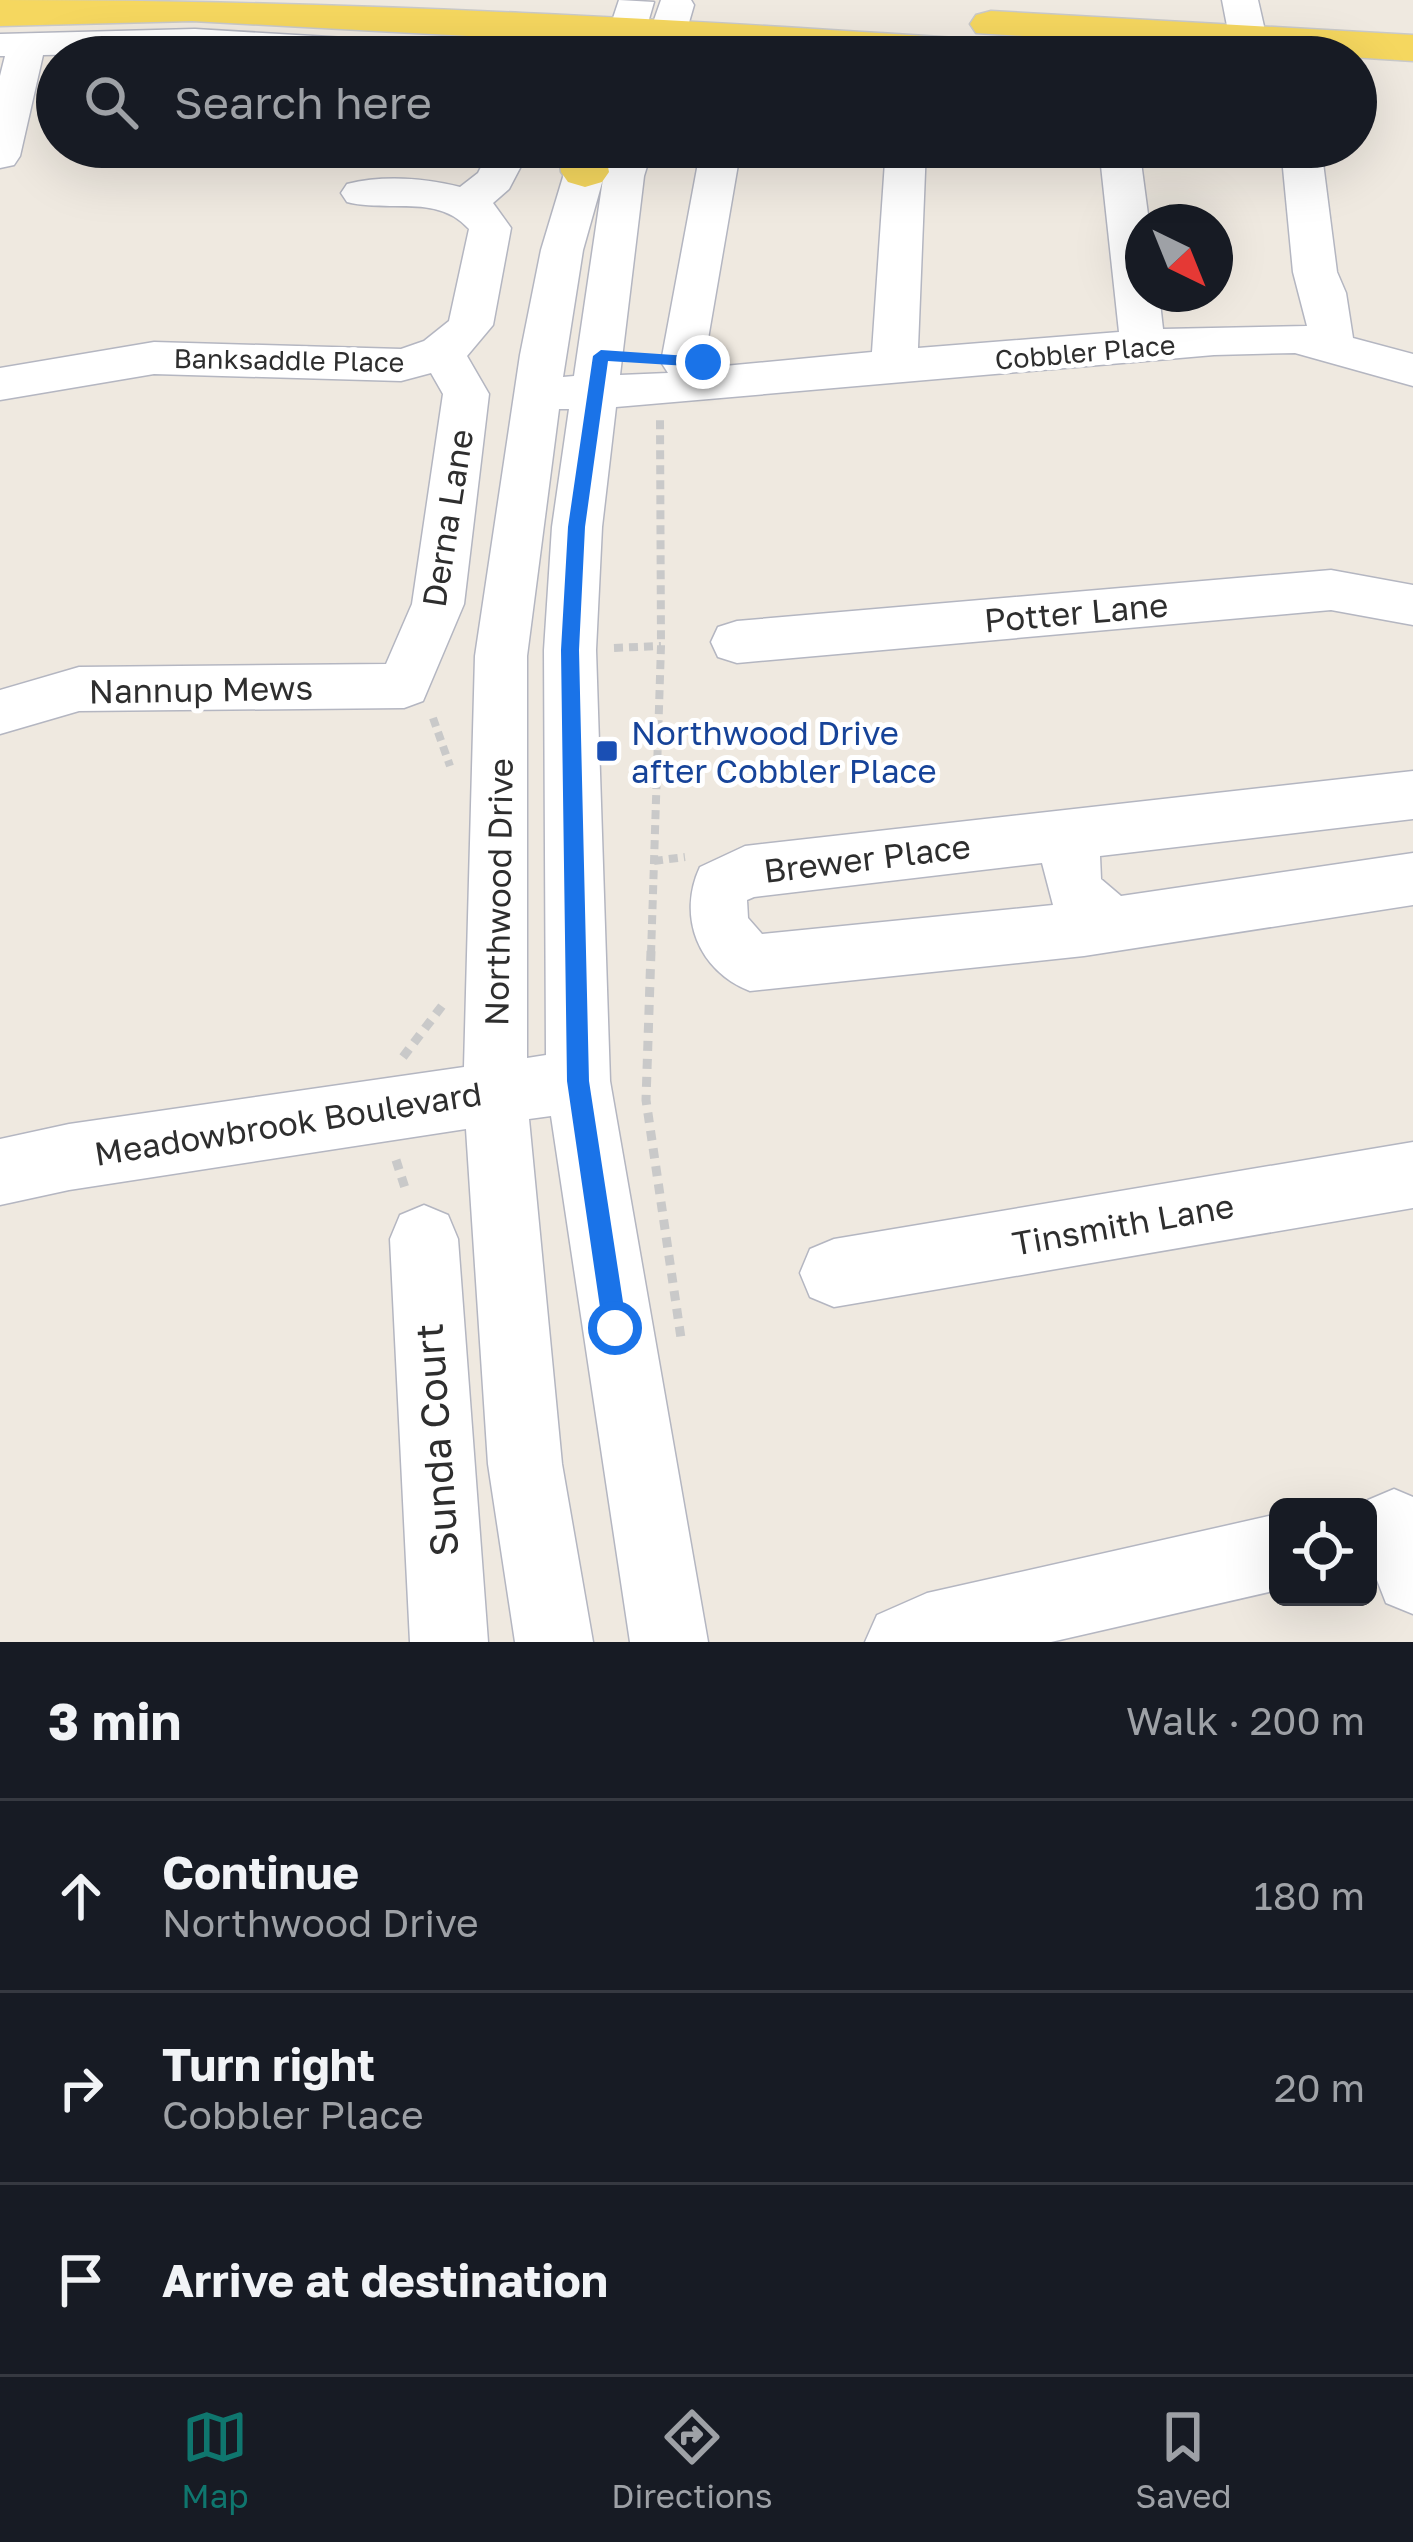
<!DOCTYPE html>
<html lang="en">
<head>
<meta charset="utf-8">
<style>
  :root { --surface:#171b24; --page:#20242c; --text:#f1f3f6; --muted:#9ea1a6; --line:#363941; --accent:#0f766e }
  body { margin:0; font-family:"Golos Text",sans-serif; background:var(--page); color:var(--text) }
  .controls { position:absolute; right:36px; bottom:36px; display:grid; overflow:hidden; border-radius:18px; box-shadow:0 12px 48px #0002 }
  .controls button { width:108px; height:108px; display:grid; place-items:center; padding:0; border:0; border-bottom:3px solid var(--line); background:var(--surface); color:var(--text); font:60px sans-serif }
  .compass { position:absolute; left:1125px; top:204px; width:108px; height:108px; border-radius:50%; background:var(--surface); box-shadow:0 12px 48px #0002; rotate:137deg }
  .stop { position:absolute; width:36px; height:36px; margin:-27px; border:9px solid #1a73e8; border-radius:50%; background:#fff }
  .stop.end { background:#1a73e8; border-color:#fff; box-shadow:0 3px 12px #0008 }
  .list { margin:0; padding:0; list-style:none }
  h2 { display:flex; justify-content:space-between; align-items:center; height:156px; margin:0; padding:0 48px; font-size:51px }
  h2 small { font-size:39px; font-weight:400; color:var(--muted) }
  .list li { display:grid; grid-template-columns:78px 1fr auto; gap:36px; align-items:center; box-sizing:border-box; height:192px; padding:0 48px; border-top:3px solid var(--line) }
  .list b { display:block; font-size:45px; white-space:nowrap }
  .list p { margin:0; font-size:39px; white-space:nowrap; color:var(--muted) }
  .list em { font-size:39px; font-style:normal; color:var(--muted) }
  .icon { flex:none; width:66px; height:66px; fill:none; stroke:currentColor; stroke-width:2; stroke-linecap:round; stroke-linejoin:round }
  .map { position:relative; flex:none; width:1413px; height:1642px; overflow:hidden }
  .search { position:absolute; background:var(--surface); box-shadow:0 12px 48px #0002; left:36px; right:36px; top:36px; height:132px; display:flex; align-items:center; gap:30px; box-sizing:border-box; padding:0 42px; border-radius:66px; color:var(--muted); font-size:45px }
  .sheet { height:732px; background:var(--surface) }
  nav { display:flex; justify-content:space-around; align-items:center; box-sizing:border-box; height:168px; border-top:3px solid var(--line); background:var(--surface); font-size:33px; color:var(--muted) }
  nav a { display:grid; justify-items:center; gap:6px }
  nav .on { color:var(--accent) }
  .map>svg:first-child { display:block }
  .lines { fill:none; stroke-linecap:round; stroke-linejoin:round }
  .minor-casing { stroke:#b4b6c1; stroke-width:3 }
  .major-casing { stroke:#c9c9c9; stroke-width:3 }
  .path-far1 { stroke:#c9c9c9; stroke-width:8; stroke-dasharray:9 6; stroke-linecap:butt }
  .path { stroke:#c9c9c9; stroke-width:9; stroke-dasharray:10 8; stroke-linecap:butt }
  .minor { fill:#fff; fill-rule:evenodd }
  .major { fill:#f5d75f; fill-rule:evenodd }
  .route { fill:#1a73e8 }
  .transit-dot { fill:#1a4fb4; stroke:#fff; stroke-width:4.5 }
  .labels { text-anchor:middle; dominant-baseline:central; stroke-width:10; stroke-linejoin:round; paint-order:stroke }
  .far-street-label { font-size:27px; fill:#2e2e2e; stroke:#fff }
  .street-label { font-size:33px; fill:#2e2e2e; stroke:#fff }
  .transit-label { font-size:33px; fill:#164399; stroke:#fff; text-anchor:start }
  .near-street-label { font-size:39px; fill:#2e2e2e; stroke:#fff }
</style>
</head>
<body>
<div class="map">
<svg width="1413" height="1642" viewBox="0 0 1413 1642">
  <rect width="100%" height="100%" fill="#efe9e0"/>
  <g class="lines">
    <defs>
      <path id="minor" d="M619 0 654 2 638 57H600Z
        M661 0H691L694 5 679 57H641Z
        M1222 0H1258L1271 57H1233Z
        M195 29 481 46 494 49 500 57C347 57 196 51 43 55L20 156 14 165 0 168V76L5 56H0V34Z
        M491 147H531L509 189 493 203 511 228 493 325 467 356 489 394 464 604 423 701 404 708 79 711 0 734V690L79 667 386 664 412 604 443 394 431 373 401 381 154 374 0 400V368L154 342 401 349 424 341 449 321 469 229C437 193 389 213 347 202L341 193 347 184C383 175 425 178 460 187L478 173Z
        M572 147H612L606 167 613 147H653L644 176 620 375 668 373 661 362 701 147H741L703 368 872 352 886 147H926L918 348 1119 332 1099 147H1139L1149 222H1143V294H1159L1163 329 1307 326 1293 272 1281 147H1321L1337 272 1346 293 1353 338 1413 354V386L1295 353 1214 355 616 407 602 527 596 650 610 1081 708 1642H630L551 1116 529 1119 562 1464 593 1642H515L488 1464 466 1129 69 1190 0 1205V1139L69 1124 464 1067 475 656 520 355 541 250ZM603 179 574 376 563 377 583 250ZM559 409H569L552 527 544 650 546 1055 527 1058V656Z
        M1331 570 1413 585V625L1331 610 737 663 718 657 711 642 718 627 737 621Z
        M1413 771V819L1100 856 1101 879 1121 896 1413 853V905L1084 956 750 991C698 971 677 916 700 867L745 846ZM1042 863 1053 905 762 934 748 918 747 900 754 897Z
        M1413 1142V1208L834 1307 810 1297 800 1273 810 1249 834 1239Z
        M424 1205 448 1215 458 1239 488 1642H410L390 1239 400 1215Z
        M1394 1489 1413 1497V1614L1386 1603 1368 1557 1365 1507 1368 1500Z
        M1278 1514V1590L1051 1642H865L877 1615 927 1593Z"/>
      <path id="major" d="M0 0C348 0 697 20 1044 44L1059 48 1066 57H857L192 21 0 26Z
        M991 11 1413 35V61L976 33 970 24 976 15Z
        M558 147H604L609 172 602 182 585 187 568 182 561 172Z"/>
    </defs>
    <!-- minor casing -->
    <use href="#minor" class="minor-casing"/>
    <!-- major casing -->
    <use href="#major" class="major-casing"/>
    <!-- path-far1 -->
    <path class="path-far1" d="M614 648 661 646
      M433 718 450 766
      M654 861 685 857
      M651 954 661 646 660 420"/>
    <!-- path -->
    <path class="path" d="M651 951 646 1100 681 1338
      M403 1057 445 1002
      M396 1160 406 1191"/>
    <!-- minor -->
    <use href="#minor" class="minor"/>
    <!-- major -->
    <use href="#major" class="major"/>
  </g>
  <!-- route -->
  <path class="route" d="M601 350 703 357 711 362 703 367 608 361 585 527 579 650 589 1081 627 1328 615 1340 603 1328 567 1081 561 650 568 527 593 356Z"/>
  <!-- markers -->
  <rect class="transit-dot" x="595" y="739" width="24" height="24" rx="6"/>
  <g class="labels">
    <!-- far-street labels -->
    <g class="far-street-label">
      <text transform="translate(1085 352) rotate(-5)">Cobbler Place</text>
      <text transform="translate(289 360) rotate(1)">Banksaddle Place</text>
    </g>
    <!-- street labels -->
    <g class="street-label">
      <text transform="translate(447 518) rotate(-81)">Derna Lane</text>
      <text transform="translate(1076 612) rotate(-5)">Potter Lane</text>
      <text transform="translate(201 689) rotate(-1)">Nannup Mews</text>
      <text transform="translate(867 858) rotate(-7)">Brewer Place</text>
      <text transform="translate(498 892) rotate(-89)">Northwood Drive</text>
      <text transform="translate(288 1123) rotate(-9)">Meadowbrook Boulevard</text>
      <text transform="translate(1123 1224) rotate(-10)">Tinsmith Lane</text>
    </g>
    <!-- transit labels -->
    <g class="transit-label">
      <text x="631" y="732">Northwood Drive<tspan x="631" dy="38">after Cobbler Place</tspan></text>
    </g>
    <!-- near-street labels -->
    <g class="near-street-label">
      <text transform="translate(436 1440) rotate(-94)">Sunda Court</text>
    </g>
  </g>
</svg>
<div class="controls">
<button><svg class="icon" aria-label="locate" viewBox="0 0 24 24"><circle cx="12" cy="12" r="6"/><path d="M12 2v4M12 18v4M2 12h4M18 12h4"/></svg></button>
</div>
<svg class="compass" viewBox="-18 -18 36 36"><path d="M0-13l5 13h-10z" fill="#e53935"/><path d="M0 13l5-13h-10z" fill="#9ea1a6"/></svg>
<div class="stop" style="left:615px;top:1328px"></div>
<div class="stop end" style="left:703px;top:362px"></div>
<div class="search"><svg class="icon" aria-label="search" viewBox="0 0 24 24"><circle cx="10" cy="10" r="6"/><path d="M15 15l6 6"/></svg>Search here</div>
</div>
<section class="sheet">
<h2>3 min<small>Walk · 200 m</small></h2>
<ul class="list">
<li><svg class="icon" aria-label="ahead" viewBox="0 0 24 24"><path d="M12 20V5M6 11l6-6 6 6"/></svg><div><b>Continue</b><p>Northwood Drive</p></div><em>180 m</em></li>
<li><svg class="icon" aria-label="right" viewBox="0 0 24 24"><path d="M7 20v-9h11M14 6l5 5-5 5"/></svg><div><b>Turn right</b><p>Cobbler Place</p></div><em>20 m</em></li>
<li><svg class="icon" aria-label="arrive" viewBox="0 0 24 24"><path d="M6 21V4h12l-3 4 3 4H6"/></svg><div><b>Arrive at destination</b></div></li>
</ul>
</section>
<nav>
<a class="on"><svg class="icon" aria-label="map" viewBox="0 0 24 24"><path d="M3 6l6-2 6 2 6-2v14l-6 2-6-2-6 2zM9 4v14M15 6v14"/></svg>Map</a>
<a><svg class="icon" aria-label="directions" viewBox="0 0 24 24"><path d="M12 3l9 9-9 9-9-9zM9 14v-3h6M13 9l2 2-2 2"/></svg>Directions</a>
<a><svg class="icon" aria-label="saved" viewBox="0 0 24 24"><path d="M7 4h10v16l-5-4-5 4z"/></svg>Saved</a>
</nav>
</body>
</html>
